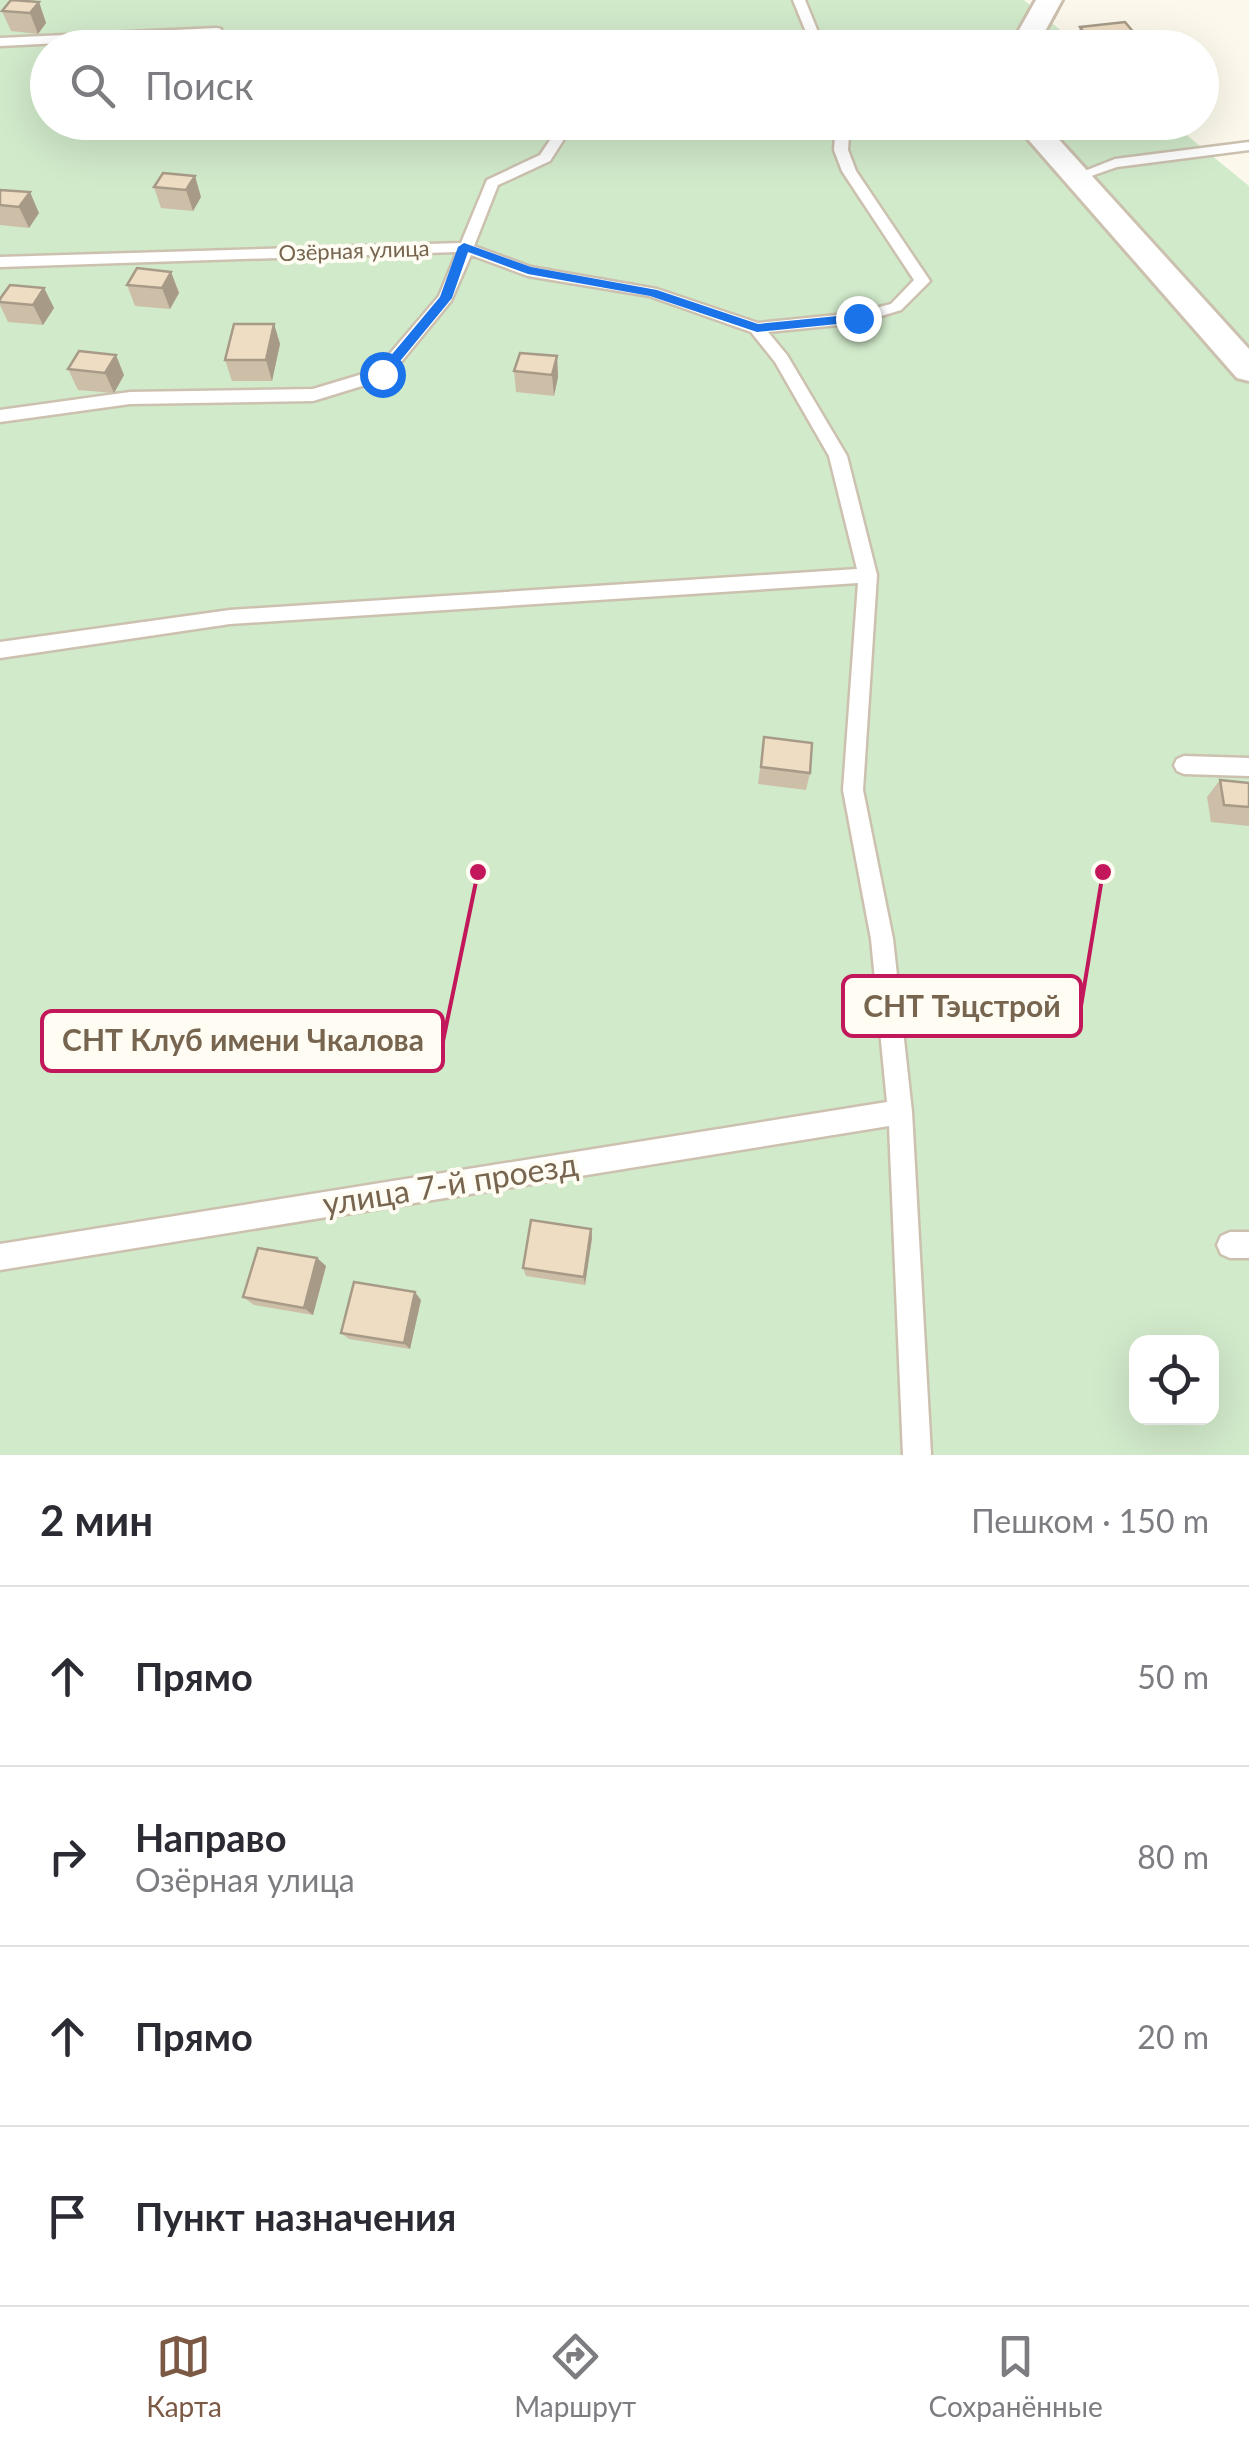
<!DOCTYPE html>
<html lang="ru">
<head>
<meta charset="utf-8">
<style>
  :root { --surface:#fff; --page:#f2f2f3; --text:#2b2b33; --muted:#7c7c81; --line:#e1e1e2; --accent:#7c5944 }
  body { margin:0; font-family:Lato,sans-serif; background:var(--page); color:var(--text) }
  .controls { position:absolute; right:30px; bottom:30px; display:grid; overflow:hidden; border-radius:20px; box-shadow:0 10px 40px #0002 }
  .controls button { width:90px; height:90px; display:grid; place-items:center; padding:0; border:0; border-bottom:2px solid var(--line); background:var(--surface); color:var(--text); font:50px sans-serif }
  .stop { position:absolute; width:30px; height:30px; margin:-22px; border:8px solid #1a73e8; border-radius:50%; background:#fff }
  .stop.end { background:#1a73e8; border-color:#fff; box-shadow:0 2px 10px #0008 }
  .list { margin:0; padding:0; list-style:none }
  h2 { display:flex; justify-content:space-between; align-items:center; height:130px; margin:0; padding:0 40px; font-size:42px }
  h2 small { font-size:32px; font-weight:400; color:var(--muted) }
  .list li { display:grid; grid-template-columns:65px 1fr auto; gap:30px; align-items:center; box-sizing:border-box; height:180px; padding:0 40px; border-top:2px solid var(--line) }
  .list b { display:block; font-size:38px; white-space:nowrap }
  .list p { margin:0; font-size:32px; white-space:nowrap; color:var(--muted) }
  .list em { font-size:32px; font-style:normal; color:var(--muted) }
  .icon { flex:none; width:55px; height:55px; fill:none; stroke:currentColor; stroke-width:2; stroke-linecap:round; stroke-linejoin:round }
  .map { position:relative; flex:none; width:1249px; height:1455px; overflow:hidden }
  .search { position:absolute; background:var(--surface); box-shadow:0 10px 40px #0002; left:30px; right:30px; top:30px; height:110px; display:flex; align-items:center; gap:25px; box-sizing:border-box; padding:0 35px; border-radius:55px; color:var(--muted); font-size:38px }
  .sheet { height:850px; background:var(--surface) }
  nav { display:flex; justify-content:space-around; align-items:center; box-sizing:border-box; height:140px; border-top:2px solid var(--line); background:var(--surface); font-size:28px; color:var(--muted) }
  nav a { display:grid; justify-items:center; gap:5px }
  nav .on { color:var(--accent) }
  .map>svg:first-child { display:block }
  .green { fill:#d1eaca; fill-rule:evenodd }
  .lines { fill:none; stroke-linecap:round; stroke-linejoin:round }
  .lane-casing { stroke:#ccc1af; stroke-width:5 }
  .street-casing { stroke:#ccc1af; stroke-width:6 }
  .lane { fill:#fff; fill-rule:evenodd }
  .street { fill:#fff; fill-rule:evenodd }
  .wall { fill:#cdbea8 }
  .shaded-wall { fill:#a79b88 }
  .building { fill:#eeddc3; stroke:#a79b88; stroke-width:2.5 }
  .route { fill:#1a73e8 }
  .labels { text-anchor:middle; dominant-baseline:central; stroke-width:8; stroke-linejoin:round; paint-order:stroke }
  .far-street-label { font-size:22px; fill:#77654f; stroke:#fefcf3 }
  .near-street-label { font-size:32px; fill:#77654f; stroke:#fefcf3 }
  .leader { fill:none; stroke:#c2185b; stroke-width:4 }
  .callout-dot { fill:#c2185b; stroke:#fefcf3; stroke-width:4 }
  .callout { fill:#fefcf3; stroke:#c2185b; stroke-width:4 }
  .callout-label { font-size:30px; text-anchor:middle; font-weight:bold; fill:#77654f }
</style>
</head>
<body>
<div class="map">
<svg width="1249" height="1455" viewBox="0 0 1249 1455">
  <rect width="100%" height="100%" fill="#fcf9ec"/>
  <!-- green -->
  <path class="green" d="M0 0H1024L1081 47 48 48V122L1172 123 1249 186V1455H0ZM1136 1342H1212V1418H1136Z"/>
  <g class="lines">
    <defs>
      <path id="lane" d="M793 0H805L820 37V48H808V37Z
        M217 28 221 29V35L0 46V38Z
        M562 122H575L550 161 498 185 474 246 531 267 657 289 758 323 857 313 891 304 914 280 842 171 834 150 836 122H850L848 150 856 171 930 281 901 310 858 323 768 332 787 355 847 456 877 575 863 790 893 939 912 1112 931 1455H903L889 1126 0 1270V1244L887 1102 871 939 843 790 858 583 230 624 0 658V642L230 610 857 569 829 456 775 362 751 332 649 296 528 276 471 255 451 301 388 378 313 401 130 404 0 422V410L130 392 313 389 376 370 439 296 457 252 0 267V257L461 243 487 180 540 155Z
        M1249 142V150L1117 167 1074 182 1067 178 1115 159Z
        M1184 756 1249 758V776L1184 774 1177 771 1174 765 1177 759Z
        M1230 1232H1249V1258H1230L1221 1254 1217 1245 1221 1236Z"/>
      <path id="street" d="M1036 0H1062L1036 48H1009Z
        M1013 122H1043L1249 349V381L1237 378Z"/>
    </defs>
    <!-- lane casing -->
    <use href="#lane" class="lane-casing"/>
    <!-- street casing -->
    <use href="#street" class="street-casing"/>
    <!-- lane -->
    <use href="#lane" class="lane"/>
    <!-- street -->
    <use href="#street" class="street"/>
  </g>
  <!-- wall -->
  <path class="wall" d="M39 2 46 23 38 34 11 31 2 11Z
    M1080 27 1145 46 1074 47Z
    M163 173 201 197 193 211 161 208 154 187Z
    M0 190 39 213 29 228 0 225Z
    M171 272 179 293 170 309 135 306 127 285Z
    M44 288 54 308 43 325 8 322 0 305V299Z
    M274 324 280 344 272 381H232L225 360Z
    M557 356 558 377 554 396 516 392 514 371Z
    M68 369 124 375 114 393 78 390Z
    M764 737 810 773 806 790 758 784Z
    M1220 780 1249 783V826L1211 822 1207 797Z
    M591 1229 592 1238 585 1285 526 1276 523 1268Z
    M317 1258 326 1266 313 1315 254 1305 243 1297Z
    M421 1300 410 1349 349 1339 341 1333Z"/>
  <!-- shaded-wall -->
  <path class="shaded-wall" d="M39 2 46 23 38 34 30 13Z
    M195 176 201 197 193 211 186 190Z
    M30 192 39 213 29 228 19 207Z
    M171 272 179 293 170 309 162 288Z
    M44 288 54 308 43 325 33 305Z
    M274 324 280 344 272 381 266 360Z
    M116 355 124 375 114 393 105 373Z
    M557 356 558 377 554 396 552 375Z
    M591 1229 592 1238 585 1285 584 1277Z
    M317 1258 326 1266 313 1315 304 1308Z
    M415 1292 421 1300 410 1349 404 1343Z"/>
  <!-- building -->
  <path class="building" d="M11 0 39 2 30 13 2 11Z
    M1125 22 1145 46 1096 48 1080 27Z
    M163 173 195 176 186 190 154 187Z
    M0 190 30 192 19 207 0 205Z
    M137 268 171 272 162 288 127 285Z
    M10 285 44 288 33 305 0 302V299Z
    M234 324H274L266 360H225Z
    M79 351 116 355 105 373 68 369Z
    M520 353 557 356 552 375 514 371Z
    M764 737 812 743 810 773 761 767Z
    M1220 780 1249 783V807L1224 805Z
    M531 1220 591 1229 584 1277 523 1268Z
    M258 1248 317 1258 304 1308 243 1297Z
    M354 1282 415 1292 404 1343 341 1333Z"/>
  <!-- route -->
  <path class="route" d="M464 243 531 267 657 290 758 324 858 314 865 318 858 322 757 332 650 296 528 274 468 252 452 298 387 377H378V371L440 297 458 247Z"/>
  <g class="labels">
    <!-- far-street labels -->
    <g class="far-street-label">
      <text transform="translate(354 250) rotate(-2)">Озёрная улица</text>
    </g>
    <!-- near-street labels -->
    <g class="near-street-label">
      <text transform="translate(450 1183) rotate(-9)">улица 7-й проезд</text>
    </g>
  </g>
  <!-- callouts -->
  <path class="leader" d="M1103 872L1081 1006M478 872L443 1041"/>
  <g class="callout-dot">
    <circle cx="1103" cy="872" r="10"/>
    <circle cx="478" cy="872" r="10"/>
  </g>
  <g class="callout">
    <rect x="843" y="976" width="238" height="60" rx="10"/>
    <rect x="42" y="1011" width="401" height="60" rx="10"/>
  </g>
  <g class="callout-label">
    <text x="962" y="1017">СНТ Тэцстрой</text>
    <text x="243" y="1051">СНТ Клуб имени Чкалова</text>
  </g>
</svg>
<div class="controls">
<button><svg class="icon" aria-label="locate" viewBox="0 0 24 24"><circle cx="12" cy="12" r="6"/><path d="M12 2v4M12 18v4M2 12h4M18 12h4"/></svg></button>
</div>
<div class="stop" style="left:382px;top:374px"></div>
<div class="stop end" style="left:858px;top:318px"></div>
<div class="search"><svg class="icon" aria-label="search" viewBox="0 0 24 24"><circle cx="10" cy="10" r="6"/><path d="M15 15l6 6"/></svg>Поиск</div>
</div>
<section class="sheet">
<h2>2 мин<small>Пешком · 150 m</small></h2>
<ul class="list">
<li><svg class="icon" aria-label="ahead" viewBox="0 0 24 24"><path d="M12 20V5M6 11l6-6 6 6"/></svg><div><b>Прямо</b></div><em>50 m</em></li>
<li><svg class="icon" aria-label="right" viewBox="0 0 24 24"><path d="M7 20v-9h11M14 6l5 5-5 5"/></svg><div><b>Направо</b><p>Озёрная улица</p></div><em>80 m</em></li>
<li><svg class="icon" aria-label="ahead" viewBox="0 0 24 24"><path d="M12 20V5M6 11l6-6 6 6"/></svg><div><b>Прямо</b></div><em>20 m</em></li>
<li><svg class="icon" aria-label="arrive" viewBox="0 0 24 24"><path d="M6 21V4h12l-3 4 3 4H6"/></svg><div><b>Пункт назначения</b></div></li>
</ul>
</section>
<nav>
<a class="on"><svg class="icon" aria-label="map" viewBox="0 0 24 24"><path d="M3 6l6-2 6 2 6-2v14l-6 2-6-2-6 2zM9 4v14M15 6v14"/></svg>Карта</a>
<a><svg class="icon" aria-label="directions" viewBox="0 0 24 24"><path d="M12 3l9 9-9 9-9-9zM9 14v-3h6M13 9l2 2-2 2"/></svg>Маршрут</a>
<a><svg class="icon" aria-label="saved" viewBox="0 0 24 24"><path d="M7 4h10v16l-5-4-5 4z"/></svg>Сохранённые</a>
</nav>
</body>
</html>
